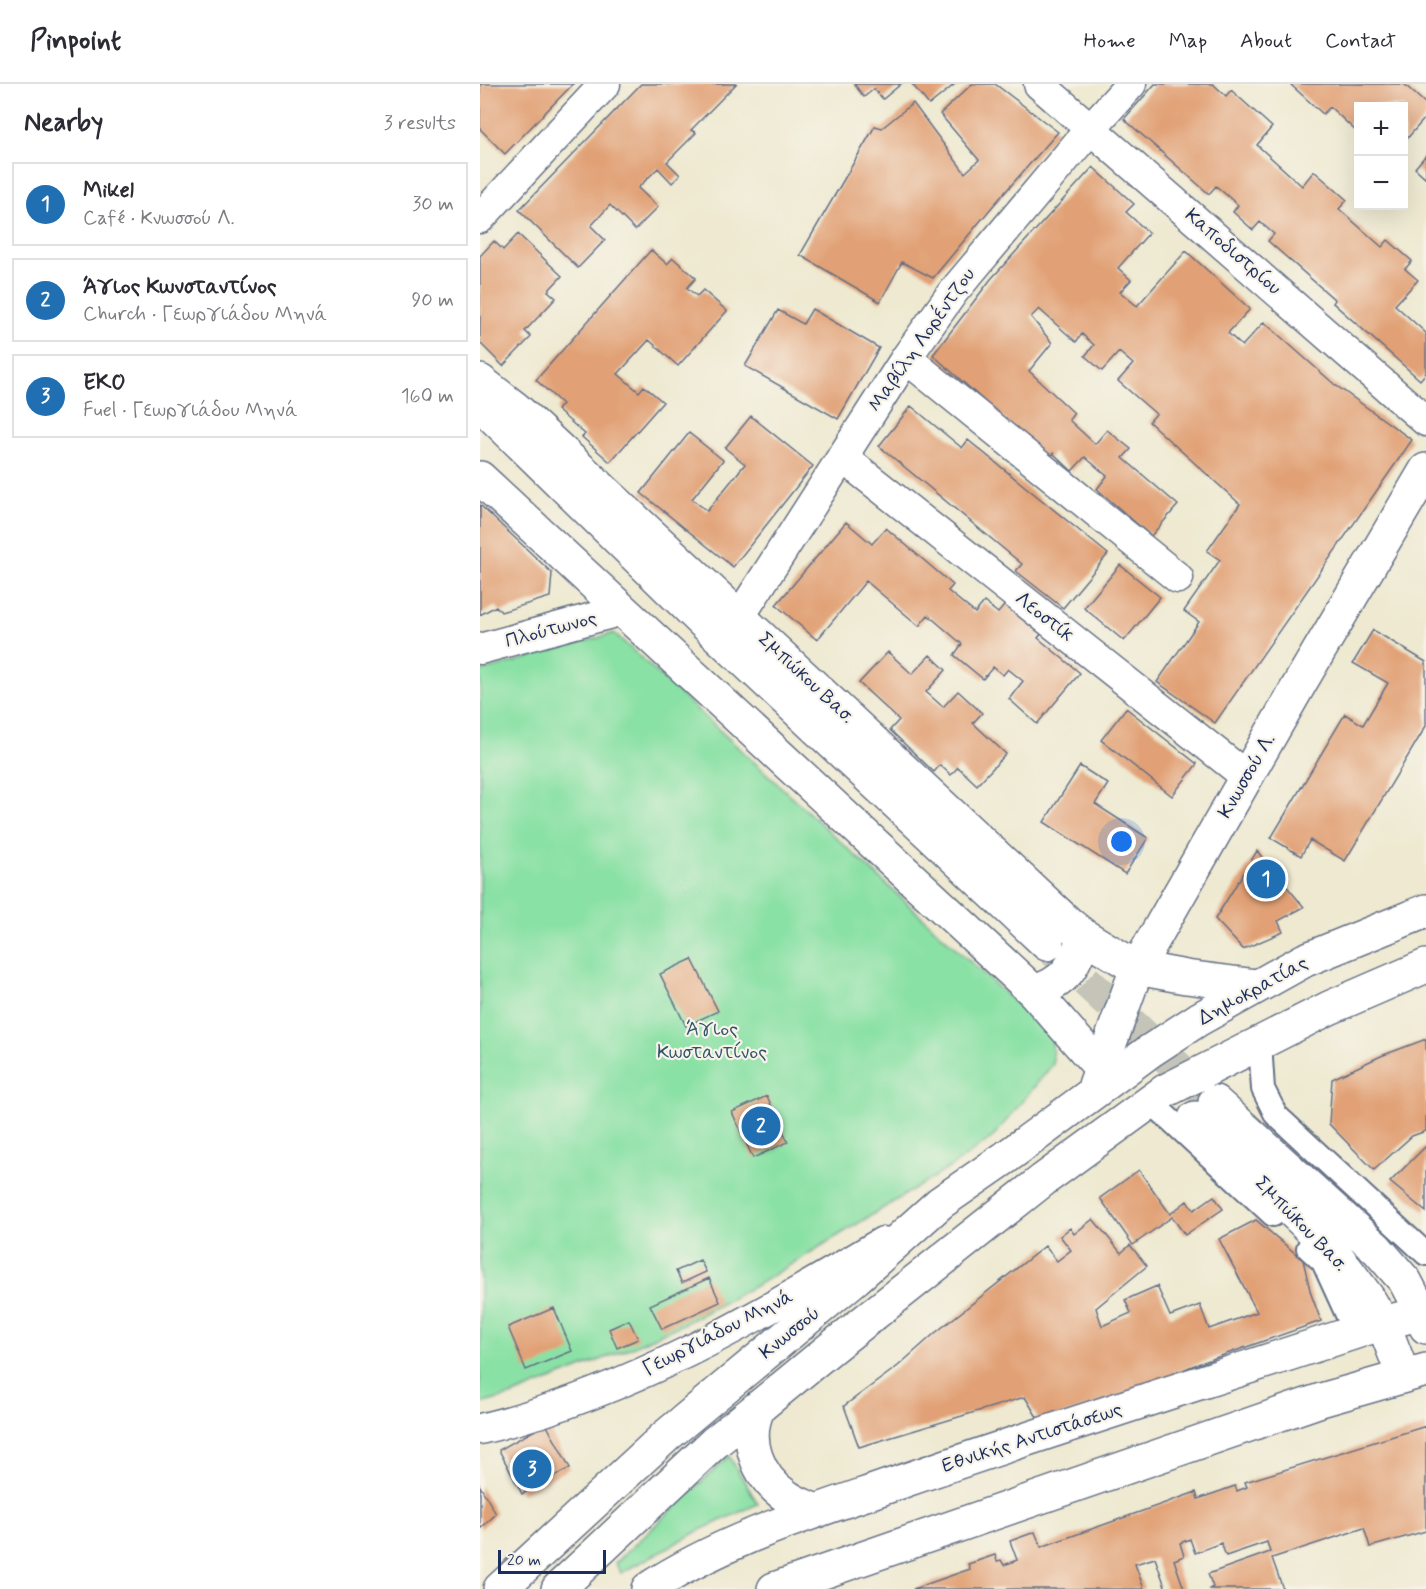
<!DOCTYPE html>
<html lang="en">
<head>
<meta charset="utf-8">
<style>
  :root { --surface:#fff; --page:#f7f7f7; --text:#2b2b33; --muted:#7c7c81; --line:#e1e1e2; --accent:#1f6fb2 }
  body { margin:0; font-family:Mynerve,sans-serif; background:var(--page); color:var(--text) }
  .controls { position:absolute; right:18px; top:18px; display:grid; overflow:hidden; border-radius:0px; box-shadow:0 6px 24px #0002 }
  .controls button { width:54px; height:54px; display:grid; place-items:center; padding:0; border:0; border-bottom:2px solid var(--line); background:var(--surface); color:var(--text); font:30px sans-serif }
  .scale { position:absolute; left:18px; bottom:15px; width:108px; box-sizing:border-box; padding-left:6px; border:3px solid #1b2f5e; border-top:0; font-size:16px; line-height:21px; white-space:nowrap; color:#1b2f5e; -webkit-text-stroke:4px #f7f3e8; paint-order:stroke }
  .you { position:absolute; left:642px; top:758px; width:21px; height:21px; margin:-15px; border:4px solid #fff; border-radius:50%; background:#1a73e8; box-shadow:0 0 0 9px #1a73e833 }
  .badge { display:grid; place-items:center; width:39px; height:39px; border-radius:50%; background:var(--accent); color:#fff; font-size:20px; font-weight:700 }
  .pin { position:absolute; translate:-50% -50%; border:3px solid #fff; box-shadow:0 2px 6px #0006 }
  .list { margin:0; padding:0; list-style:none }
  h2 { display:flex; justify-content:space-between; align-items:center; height:78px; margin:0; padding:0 24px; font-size:26px }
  h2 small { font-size:20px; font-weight:400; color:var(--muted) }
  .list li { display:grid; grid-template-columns:39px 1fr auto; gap:18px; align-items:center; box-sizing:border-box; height:84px; margin:0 12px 12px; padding:0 12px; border:2px solid var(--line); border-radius:0px }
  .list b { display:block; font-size:22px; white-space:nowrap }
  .list p { margin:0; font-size:20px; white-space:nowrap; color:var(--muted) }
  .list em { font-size:20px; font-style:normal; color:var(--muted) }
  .map { position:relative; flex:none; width:946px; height:1505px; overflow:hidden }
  header { display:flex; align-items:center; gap:36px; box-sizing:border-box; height:84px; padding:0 30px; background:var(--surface); border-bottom:2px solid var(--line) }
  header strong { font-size:28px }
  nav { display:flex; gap:33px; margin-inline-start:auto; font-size:21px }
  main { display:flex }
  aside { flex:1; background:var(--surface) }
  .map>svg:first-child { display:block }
  .green { fill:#8ae1a5; stroke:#528882; stroke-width:1.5 }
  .building { fill:#e1a075 }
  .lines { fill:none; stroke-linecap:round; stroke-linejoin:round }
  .secondary-tunnel { stroke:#c4c4b9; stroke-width:33; stroke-dasharray:33 16; stroke-linecap:butt }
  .pedestrian-casing { stroke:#657086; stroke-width:26 }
  .minor-casing { stroke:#657086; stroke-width:33 }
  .tertiary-casing { stroke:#657086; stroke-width:36 }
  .secondary-casing { stroke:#657086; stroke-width:36 }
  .primary-casing { stroke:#657086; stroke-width:36 }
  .pedestrian { stroke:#fff; stroke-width:22 }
  .minor { stroke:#fff; stroke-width:30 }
  .tertiary { stroke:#fff; stroke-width:33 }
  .secondary { stroke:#fff; stroke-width:33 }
  .primary { stroke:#fff; stroke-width:33 }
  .labels { text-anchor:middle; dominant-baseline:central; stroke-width:4.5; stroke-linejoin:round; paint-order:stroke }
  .street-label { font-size:20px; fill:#1b2f5e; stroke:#f7f3e8 }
  .park-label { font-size:20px; fill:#31536c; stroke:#f7f3e8 }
</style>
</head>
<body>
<header>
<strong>Pinpoint</strong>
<nav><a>Home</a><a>Map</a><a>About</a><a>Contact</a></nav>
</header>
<main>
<aside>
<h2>Nearby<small>3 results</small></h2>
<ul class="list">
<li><span class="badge">1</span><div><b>Mikel</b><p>Café · Κνωσσού Λ.</p></div><em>30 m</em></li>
<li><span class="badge">2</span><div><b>Άγιος Κωνσταντίνος</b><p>Church · Γεωργιάδου Μηνά</p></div><em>90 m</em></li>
<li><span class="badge">3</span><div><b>EKO</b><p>Fuel · Γεωργιάδου Μηνά</p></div><em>160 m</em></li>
</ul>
</aside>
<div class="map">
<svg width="946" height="1505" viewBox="0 0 946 1505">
  <rect width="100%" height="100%" fill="#f7f3e8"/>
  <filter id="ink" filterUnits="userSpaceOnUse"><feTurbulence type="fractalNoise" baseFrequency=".0167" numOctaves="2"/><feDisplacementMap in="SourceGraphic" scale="12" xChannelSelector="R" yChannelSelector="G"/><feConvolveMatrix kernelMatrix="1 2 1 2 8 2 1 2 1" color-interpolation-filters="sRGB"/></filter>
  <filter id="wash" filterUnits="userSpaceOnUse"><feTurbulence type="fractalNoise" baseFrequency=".008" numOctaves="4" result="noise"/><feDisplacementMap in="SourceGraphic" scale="24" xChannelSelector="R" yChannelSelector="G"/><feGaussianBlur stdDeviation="1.35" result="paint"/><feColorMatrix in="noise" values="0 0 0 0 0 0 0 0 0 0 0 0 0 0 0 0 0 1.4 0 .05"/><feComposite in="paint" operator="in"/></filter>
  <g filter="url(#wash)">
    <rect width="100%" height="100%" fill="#eee9d0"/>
    <!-- green -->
    <path class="green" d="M134 549 572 953 573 980 513 1053 472 1082 282 1198 209 1237 145 1266 33 1311 0 1320V588Z
      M249 1372 278 1420 220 1446 141 1489 135 1479Z"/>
    <g id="blocks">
      <!-- building -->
      <path class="building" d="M0 0H93L25 70 0 45Z
        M161 0H256L211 46 216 49 187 78 200 91 192 99 178 84 158 104 178 123 155 146 130 121 111 142 125 156 98 184 39 126Z
        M374 0H421L403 15 394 5 384 13Z
        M432 0H475L449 21Z
        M492 0H515L578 48 512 123 453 194 422 178 400 218 320 171 395 42 402 44 433 19 485 89 499 76 460 30Z
        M675 0H733L746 12 751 6 792 43 777 61 822 102 834 87 867 116 859 125 902 163 908 156 932 177 925 185 938 196 915 221 946 249V289L940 296 853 219 855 216 788 157 794 150 780 138 773 146 753 128 758 121 736 102 729 110 644 35Z
        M810 0H924L946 20V33L924 58V22H878V49L850 23 843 30Z
        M946 71V94L935 84Z
        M613 83 654 120 646 128 669 149 638 184 651 196 640 208 657 222 706 167 770 225 748 249 762 262 784 238 854 300 932 356 735 639 677 598 719 538 704 527 740 476 727 467 760 420 669 338 676 330 638 297 653 280 639 268 622 287 605 272 614 261 602 250 596 258 559 225 551 233 572 259 549 287 594 329 589 336 615 360 627 346 651 365 643 374 698 421 671 452 617 405 627 392 605 373 592 387 573 369 567 376 543 352 453 271 511 195Z
        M38 150 82 192 68 207 76 214 45 247 51 253 23 282 0 259V172L14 157 23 166Z
        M171 166 187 180 193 174 216 194 207 204 217 212 223 206 247 227 198 282 169 256 138 290 159 308 164 302 183 318 130 378 102 353 105 350 77 326 82 320 56 296Z
        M332 225 399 264 358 335 265 282 298 226 323 240Z
        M431 322 482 364 488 356 628 470 583 524 536 487 542 480 399 362Z
        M271 332 333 382 253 483 161 409 209 349 243 376 212 415 227 427 265 380 245 364Z
        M0 421 72 489 70 513 21 528 16 522 0 531Z
        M366 438 392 460 406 444 473 501 468 507 495 529 504 518 518 529 529 516 565 545 558 554 600 589 557 640 529 615 543 597 528 585 523 591 513 583 503 595 474 571 482 560 448 531 439 542 386 497 337 556 296 521Z
        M640 481 680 513 644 557 604 524Z
        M893 546 946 578V642L865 777 830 756 821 772 791 754 865 630 883 641 908 599 873 579Z
        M408 568 432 590 450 571 466 586 446 608 463 623 478 607 502 629 493 639 526 670 497 701 478 683 471 691 460 681 454 688 410 646 419 636 379 599Z
        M646 624 717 680 692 712 621 656Z
        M600 682 628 700 615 720 668 754 645 790 564 738Z
        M777 767 824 823 798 837 803 848 763 865 735 835Z
        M212 875 238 927 206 942 180 890Z
        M946 955V1047L932 1052 894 1086 849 1040 852 995 901 972Z
        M287 1012 308 1058 273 1074 252 1028Z
        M946 1062V1128L910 1098Z
        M659 1086 690 1130 707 1117 714 1126 734 1112 743 1125 705 1151 692 1133 653 1161 620 1114Z
        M613 1135 641 1169 650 1161 667 1182 616 1224 622 1242 651 1229 645 1216 677 1202 690 1232 720 1221 729 1245 777 1228 739 1155 776 1136 823 1176 831 1210 841 1237 712 1282 652 1309 560 1338 545 1313 379 1363 364 1322 418 1282 455 1249 565 1162 577 1177 591 1166 580 1152 590 1144 594 1150Z
        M220 1176 226 1188 202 1199 196 1187Z
        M229 1194 240 1218 182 1245 170 1221Z
        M74 1224 92 1267 46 1286 28 1243Z
        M149 1236 158 1255 137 1264 129 1245Z
        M66 1340 90 1384 42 1410 19 1366Z
        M946 1342V1447L890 1463 884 1444 792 1474 803 1505H729L733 1503 728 1490 790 1468 787 1458 746 1472 741 1459 715 1469 710 1455 700 1459 704 1472 694 1476 704 1505H686L675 1474 655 1480 664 1505H433L490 1485 488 1480 515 1471 517 1477 521 1476 524 1481 537 1476 530 1457 555 1448 561 1463 716 1408 718 1415 755 1402 757 1407 767 1403 765 1398Z
        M0 1402 16 1430 0 1445Z"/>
    </g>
  </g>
  <g filter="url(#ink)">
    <use href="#blocks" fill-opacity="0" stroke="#657086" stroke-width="1.5"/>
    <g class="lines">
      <!-- secondary-tunnel -->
      <path class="secondary-tunnel" d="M570 863 729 1013"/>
      <defs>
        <path id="pedestrian" d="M780 959 783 1005 796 1031 946 1170
          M671 1018 793 1131
          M828 1164 843 1178 875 1248"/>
        <path id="minor" d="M559 0 946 337
          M0 134 125 0
          M426 274 698 494
          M362 373 767 693
          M260 532 426 274 473 208 611 44 651 0
          M0 565 142 526
          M0 1345C145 1311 277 1234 403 1158"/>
        <path id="tertiary" d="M0 297 36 325 589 840 604 852 657 884
          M0 394 554 908 621 984
          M554 908C586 898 594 883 604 852
          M615 1001 657 884 823 594 946 386"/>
        <path id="secondary" d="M0 320 222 537 567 860
          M657 884 706 893 777 902
          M735 1018 897 1165 925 1197 935 1216 946 1243
          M715 1034 830 1144 858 1174 888 1214 903 1239 923 1291
          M279 1323 351 1264 563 1096 685 1007 849 924 946 882
          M20 1505 186 1352 376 1194 460 1119 525 1074 670 967 719 935 825 876 946 827"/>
        <path id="primary" d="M279 1323C263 1355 277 1392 306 1412 315 1419 326 1422 335 1427
          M78 1505 234 1359 279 1323
          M168 1505C247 1453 338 1427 426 1396 584 1341 744 1292 903 1239L946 1228
          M294 1505 841 1316 946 1286"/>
      </defs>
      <!-- pedestrian casing -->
      <use href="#pedestrian" class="pedestrian-casing"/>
      <!-- minor casing -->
      <use href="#minor" class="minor-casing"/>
      <!-- tertiary casing -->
      <use href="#tertiary" class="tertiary-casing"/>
      <!-- secondary casing -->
      <use href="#secondary" class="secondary-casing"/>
      <!-- primary casing -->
      <use href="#primary" class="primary-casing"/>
      <!-- pedestrian -->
      <use href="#pedestrian" class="pedestrian"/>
      <!-- minor -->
      <use href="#minor" class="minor"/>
      <!-- tertiary -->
      <use href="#tertiary" class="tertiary"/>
      <!-- secondary -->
      <use href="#secondary" class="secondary"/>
      <!-- primary -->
      <use href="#primary" class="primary"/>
    </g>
  </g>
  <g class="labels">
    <!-- street labels -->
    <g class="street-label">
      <text transform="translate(753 168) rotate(41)">Καποδιστρίου</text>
      <text transform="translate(442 256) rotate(-55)">Μαβίλη Λορέντζου</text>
      <text transform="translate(564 533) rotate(38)">Λεοστίκ</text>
      <text transform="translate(71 546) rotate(-15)">Πλούτωνος</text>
      <text transform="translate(326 594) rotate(43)">Σμπώκου Βασ.</text>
      <text transform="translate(767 692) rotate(-60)">Κνωσσού Λ.</text>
      <text transform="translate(773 907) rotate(-29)">Δημοκρατίας</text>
      <text transform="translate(821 1140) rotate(46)">Σμπώκου Βασ.</text>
      <text transform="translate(238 1249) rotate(-27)">Γεωργιάδου Μηνά</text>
      <text transform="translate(310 1249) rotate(-39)">Κνωσσού</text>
      <text transform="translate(552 1354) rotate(-18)">Εθνικής Αντιστάσεως</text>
    </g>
    <!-- park labels -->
    <g class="park-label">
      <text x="232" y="945">Άγιος<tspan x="232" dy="23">Κωσταντίνος</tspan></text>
    </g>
  </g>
</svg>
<div class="controls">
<button>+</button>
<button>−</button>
</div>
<div class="scale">20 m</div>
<div class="you"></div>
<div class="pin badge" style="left:786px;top:795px">1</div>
<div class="pin badge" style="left:281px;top:1042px">2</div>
<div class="pin badge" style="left:52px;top:1385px">3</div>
</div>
</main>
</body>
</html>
